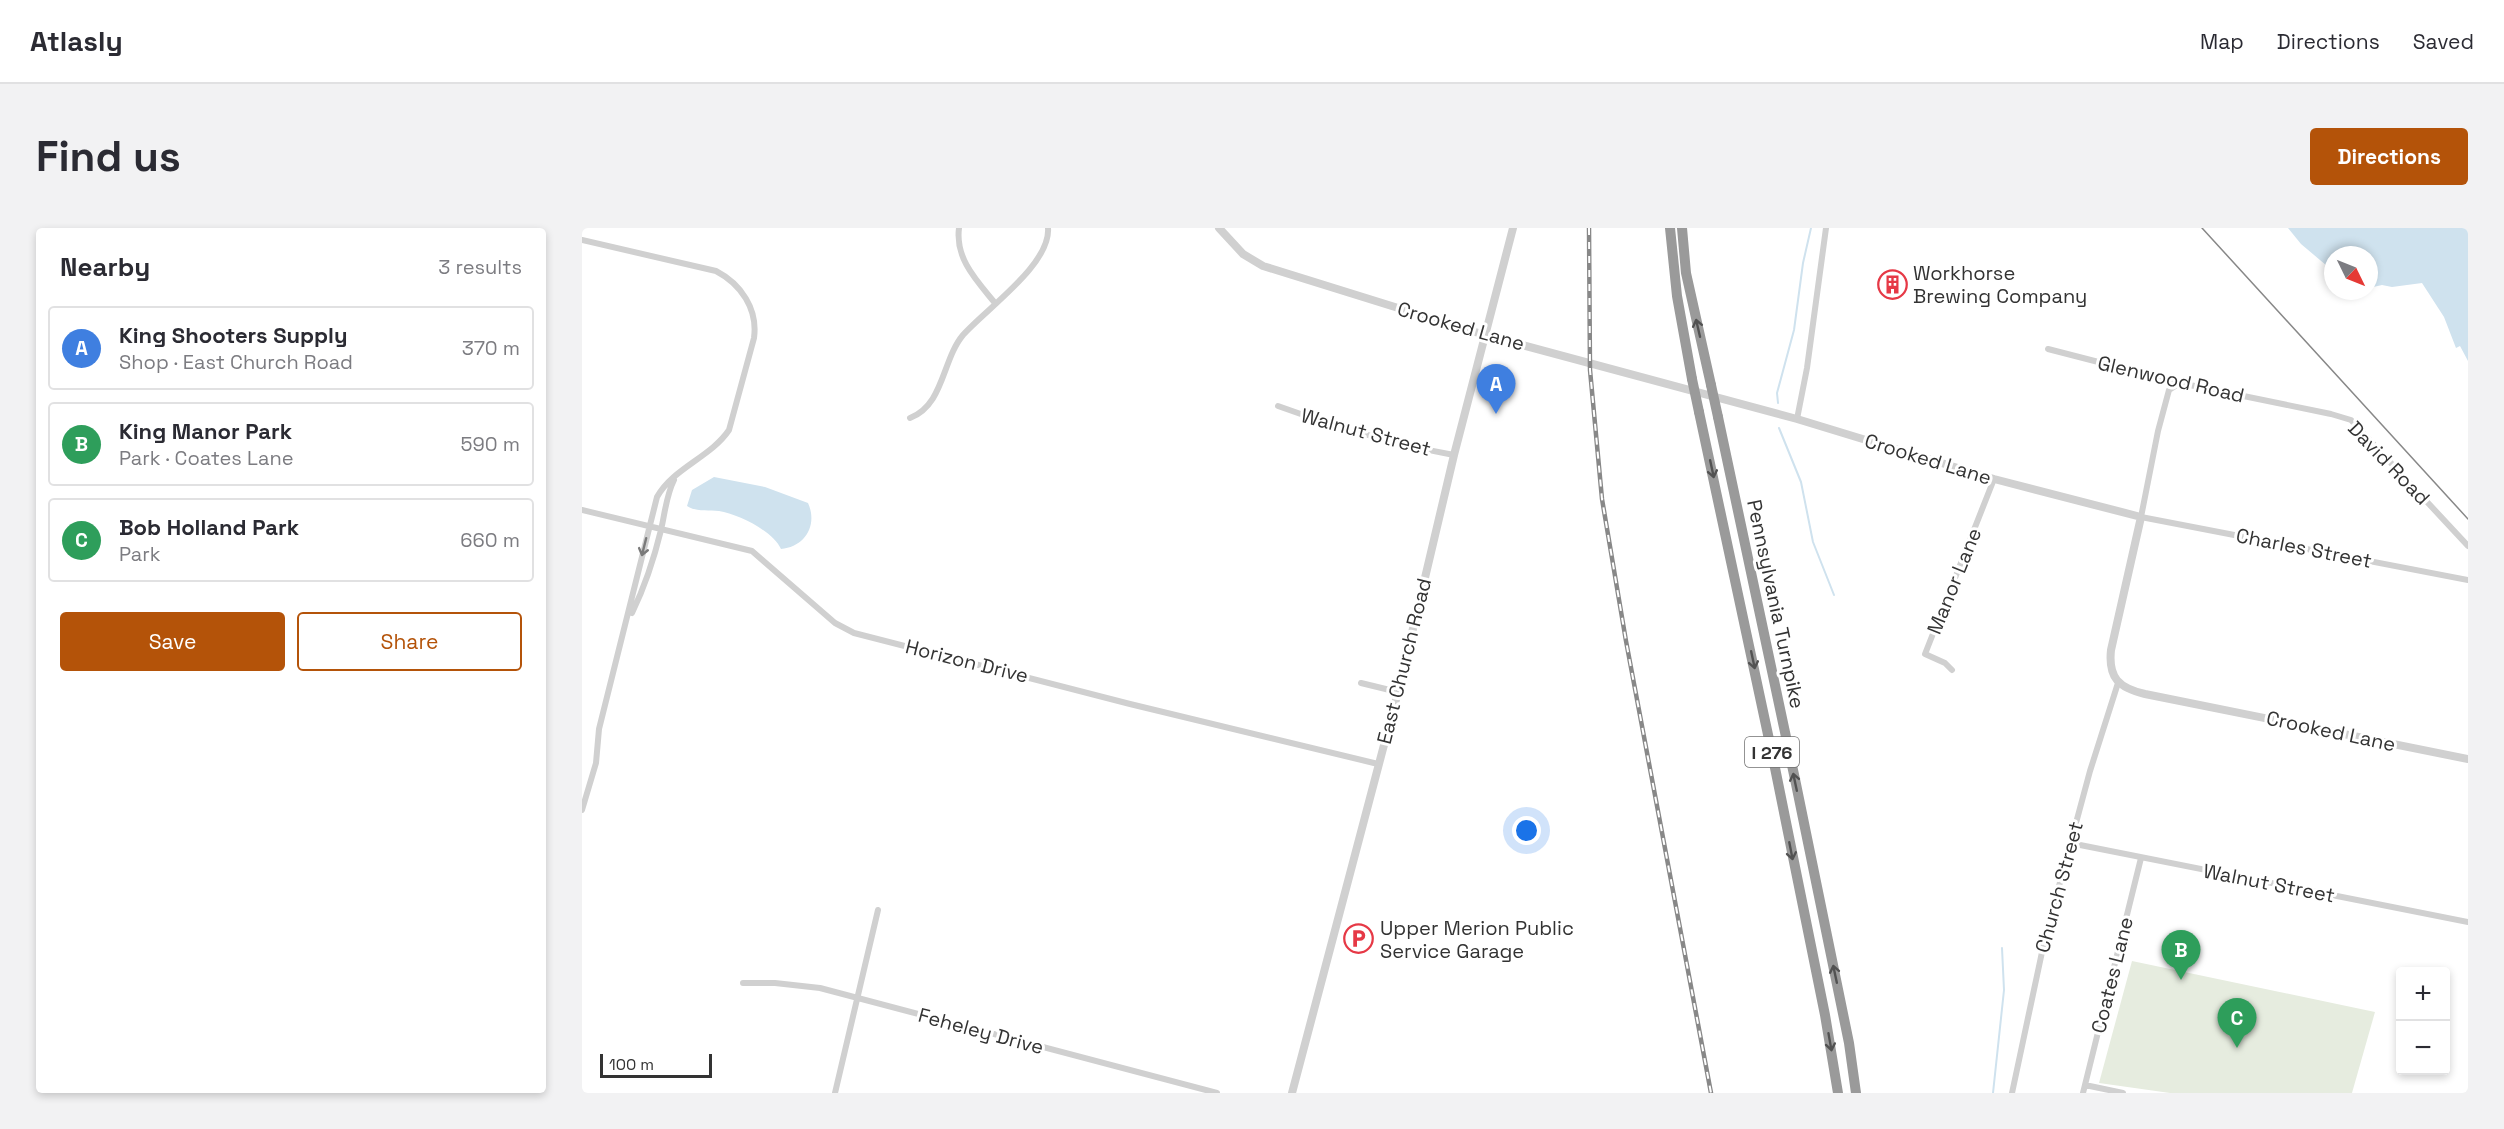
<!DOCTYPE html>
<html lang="en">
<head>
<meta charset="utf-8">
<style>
  :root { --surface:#fff; --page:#f2f2f3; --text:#2b2b33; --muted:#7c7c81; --line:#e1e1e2; --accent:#b45309 }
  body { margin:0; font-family:"Space Grotesk",sans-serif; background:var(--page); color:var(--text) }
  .controls { position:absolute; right:18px; bottom:18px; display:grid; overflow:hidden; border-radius:6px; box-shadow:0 3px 9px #0003 }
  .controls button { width:54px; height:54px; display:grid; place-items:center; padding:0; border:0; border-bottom:2px solid var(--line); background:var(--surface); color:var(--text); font:30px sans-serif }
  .compass { position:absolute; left:1742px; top:18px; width:54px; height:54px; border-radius:50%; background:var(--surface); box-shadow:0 3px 9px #0003; rotate:133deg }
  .scale { position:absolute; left:18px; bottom:15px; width:112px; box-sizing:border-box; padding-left:6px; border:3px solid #333; border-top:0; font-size:16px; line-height:21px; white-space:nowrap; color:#333; -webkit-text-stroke:4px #fff; paint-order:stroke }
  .you { position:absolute; left:945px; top:603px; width:21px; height:21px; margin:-15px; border:4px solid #fff; border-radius:50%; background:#1a73e8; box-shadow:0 0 0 9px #1a73e833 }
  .badge { display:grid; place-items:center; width:39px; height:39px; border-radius:50%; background:var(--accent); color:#fff; font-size:20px; font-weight:700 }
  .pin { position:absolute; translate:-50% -50px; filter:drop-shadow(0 2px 3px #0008) }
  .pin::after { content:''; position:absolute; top:32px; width:21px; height:18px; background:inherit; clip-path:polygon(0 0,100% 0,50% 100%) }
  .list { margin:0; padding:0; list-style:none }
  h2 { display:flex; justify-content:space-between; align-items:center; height:78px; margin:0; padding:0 24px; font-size:26px }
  h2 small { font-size:20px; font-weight:400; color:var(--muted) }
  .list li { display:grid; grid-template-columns:39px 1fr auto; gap:18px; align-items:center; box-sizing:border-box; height:84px; margin:0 12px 12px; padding:0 12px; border:2px solid var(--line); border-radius:6px }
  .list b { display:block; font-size:22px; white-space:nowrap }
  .list p { margin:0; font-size:20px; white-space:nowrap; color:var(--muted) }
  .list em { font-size:20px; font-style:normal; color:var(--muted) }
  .actions { display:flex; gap:12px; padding:18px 24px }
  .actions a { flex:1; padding:14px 0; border:2px solid var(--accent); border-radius:6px; text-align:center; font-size:21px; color:var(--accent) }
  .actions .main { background:var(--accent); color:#fff }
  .map { position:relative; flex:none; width:1886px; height:865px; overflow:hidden; border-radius:6px }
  header { display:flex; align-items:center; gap:36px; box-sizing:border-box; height:84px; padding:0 30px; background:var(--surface); border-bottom:2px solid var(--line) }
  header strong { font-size:28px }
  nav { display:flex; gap:33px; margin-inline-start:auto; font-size:21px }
  .intro { display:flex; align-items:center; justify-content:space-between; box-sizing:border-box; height:144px; padding:0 36px }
  h1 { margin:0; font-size:42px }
  .button { padding:15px 27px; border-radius:6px; background:var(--accent); color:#fff; font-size:21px; font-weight:700 }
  main { display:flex; gap:36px; padding:0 36px }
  aside { flex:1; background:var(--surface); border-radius:6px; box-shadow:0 3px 9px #0003 }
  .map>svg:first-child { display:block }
  .green { fill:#e6ecdf }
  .water { fill:#cfe2ee }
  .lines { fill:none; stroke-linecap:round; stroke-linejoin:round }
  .stream { stroke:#cfe2ee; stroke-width:2 }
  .minor { stroke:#d0d0d0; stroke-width:6 }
  .tertiary { stroke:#d0d0d0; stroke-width:8 }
  .motorway { stroke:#9a9a9a; stroke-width:10 }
  .tram { stroke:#888; stroke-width:1.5 }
  .rail-casing { stroke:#888; stroke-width:4.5 }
  .rail { stroke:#fff; stroke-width:2; stroke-dasharray:7; stroke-linecap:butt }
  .motorway-bridge { stroke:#9a9a9a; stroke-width:10 }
  .oneway { stroke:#525252 }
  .oneway2 { stroke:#7a7a7a }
  .labels { text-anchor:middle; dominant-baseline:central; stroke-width:6; stroke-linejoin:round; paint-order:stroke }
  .shield { fill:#fff; stroke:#707070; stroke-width:1.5 }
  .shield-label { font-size:18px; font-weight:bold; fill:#333 }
  .poi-label { font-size:20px; fill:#333; stroke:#fff; text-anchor:start }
  .street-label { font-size:20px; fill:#333; stroke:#fff }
</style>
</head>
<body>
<header>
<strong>Atlasly</strong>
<nav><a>Map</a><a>Directions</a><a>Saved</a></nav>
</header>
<div class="intro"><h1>Find us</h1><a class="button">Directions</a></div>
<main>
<aside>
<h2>Nearby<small>3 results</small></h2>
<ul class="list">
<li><span class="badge" style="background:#3f7fe0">A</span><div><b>King Shooters Supply</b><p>Shop · East Church Road</p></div><em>370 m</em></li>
<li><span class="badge" style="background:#2e9e5b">B</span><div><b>King Manor Park</b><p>Park · Coates Lane</p></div><em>590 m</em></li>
<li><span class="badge" style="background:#2e9e5b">C</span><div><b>Bob Holland Park</b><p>Park</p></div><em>660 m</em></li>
</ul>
<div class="actions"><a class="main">Save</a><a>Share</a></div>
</aside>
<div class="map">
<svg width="1886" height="865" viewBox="0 0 1886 865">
  <rect width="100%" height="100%" fill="#fff"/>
  <!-- green -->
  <path class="green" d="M1550 733 1793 784 1770 865H1588L1517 855Z"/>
  <!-- water -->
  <path class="water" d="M1706 0H1886V133L1878 118 1874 120 1862 89 1840 55 1810 59 1800 57 1787 60V27H1751V43L1719 16Z
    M132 249 183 259 226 275C236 297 223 319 199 321 191 303 156 286 137 283 126 282 114 284 105 278L110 262Z"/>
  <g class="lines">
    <!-- stream -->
    <path class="stream" d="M1196 175 1195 165 1212 102 1221 35 1229 0
      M1197 200 1219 254 1231 314 1252 367
      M1411 865 1422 762 1420 720"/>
    <!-- minor -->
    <path class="minor" d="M377 0C373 31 395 53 413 75
      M0 12 134 43C159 56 176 81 172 110L147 202C129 229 91 240 75 269L17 501 14 535 0 582
      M1466 121 1598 155 1749 186 1769 192 1886 318
      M1598 155 1587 162 1576 203 1559 289 1886 352
      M696 178C754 199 811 216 872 227
      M328 190C362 177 360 132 381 107 404 81 469 36 466 0
      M1215 191 1225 140 1244 0
      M0 282 170 323 253 395 272 405 548 476 796 536
      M50 385C63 358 72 331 79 302 83 285 84 268 92 252
      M1370 442 1363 435 1343 426 1412 251
      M779 455 816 464
      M1488 615 1886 694
      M161 755H193L238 760 635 865
      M1503 857 1541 865
      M253 865 296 682
      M1430 865 1463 710 1508 543 1536 455
      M1501 865 1559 630"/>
    <!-- tertiary -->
    <path class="tertiary" d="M637 0 661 26 681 38 903 107 1215 191 1412 251 1559 289 1529 422C1526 450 1537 460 1563 466L1886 531
      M710 865 816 464 872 227 931 0"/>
    <!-- motorway -->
    <path class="motorway" d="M1088 0 1095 68 1110 151
      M1100 0 1104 45 1129 157
      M1117 184 1191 530 1243 787 1256 865
      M1136 189 1214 556 1267 815 1274 865"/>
    <!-- tram -->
    <path class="tram" d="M1620 0 1886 291"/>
    <defs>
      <path id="rail" d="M1007 0 1008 142 1020 271 1044 413 1129 865"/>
    </defs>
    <!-- rail casing -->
    <use href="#rail" class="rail-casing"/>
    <!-- rail -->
    <use href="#rail" class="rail"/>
    <!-- motorway-bridge -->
    <path class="motorway-bridge" d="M1110 151 1117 184
      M1129 157 1136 189"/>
  </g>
  <!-- one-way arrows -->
  <defs><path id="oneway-shaft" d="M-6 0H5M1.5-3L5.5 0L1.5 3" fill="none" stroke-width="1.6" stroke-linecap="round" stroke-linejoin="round" transform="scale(1.5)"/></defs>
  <g class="oneway">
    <use href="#oneway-shaft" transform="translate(1116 100) rotate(-103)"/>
    <use href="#oneway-shaft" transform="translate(1130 241) rotate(78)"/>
    <use href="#oneway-shaft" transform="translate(1171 432) rotate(78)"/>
    <use href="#oneway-shaft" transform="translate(1213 554) rotate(-102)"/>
    <use href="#oneway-shaft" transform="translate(1209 623) rotate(79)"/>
    <use href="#oneway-shaft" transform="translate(1253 746) rotate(-102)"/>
    <use href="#oneway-shaft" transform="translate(1248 814) rotate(80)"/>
  </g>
  <use class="oneway2" href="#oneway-shaft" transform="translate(62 319) rotate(104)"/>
  <!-- icons -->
  <defs>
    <symbol id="building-ring" viewBox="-11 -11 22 22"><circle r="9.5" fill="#fff" stroke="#e63946" stroke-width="1.5"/><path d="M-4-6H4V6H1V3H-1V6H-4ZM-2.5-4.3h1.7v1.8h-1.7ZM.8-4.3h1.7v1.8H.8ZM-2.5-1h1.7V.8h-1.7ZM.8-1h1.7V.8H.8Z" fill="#e63946"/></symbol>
    <symbol id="parking-ring" viewBox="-11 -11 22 22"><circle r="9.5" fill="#fff" stroke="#e63946" stroke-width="1.5"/><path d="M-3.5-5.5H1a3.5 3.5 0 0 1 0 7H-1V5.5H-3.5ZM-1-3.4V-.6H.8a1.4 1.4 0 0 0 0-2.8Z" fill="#e63946"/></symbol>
  </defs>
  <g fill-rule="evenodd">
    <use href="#building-ring" x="1294" y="40" width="33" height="33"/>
    <use href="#parking-ring" x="760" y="694" width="33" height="33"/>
  </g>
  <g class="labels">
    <!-- shield labels -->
    <rect class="shield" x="1163" y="509" width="54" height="30" rx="4.5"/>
    <g class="shield-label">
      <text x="1190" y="524">I 276</text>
    </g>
    <!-- poi labels -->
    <g class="poi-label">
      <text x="1331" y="45">Workhorse<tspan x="1331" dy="23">Brewing Company</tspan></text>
      <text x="798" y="700">Upper Merion Public<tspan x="798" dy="23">Service Garage</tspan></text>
    </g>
    <!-- street labels -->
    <g class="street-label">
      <text transform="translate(879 98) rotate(16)">Crooked Lane</text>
      <text transform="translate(1589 151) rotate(13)">Glenwood Road</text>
      <text transform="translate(784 204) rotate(15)">Walnut Street</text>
      <text transform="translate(1346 231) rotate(17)">Crooked Lane</text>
      <text transform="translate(1807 235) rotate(46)">David Road</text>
      <text transform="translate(1722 320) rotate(11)">Charles Street</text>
      <text transform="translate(1372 353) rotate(-68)">Manor Lane</text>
      <text transform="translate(1194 376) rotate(78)">Pennsylvania Turnpike</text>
      <text transform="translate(385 433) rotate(14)">Horizon Drive</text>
      <text transform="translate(822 433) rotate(-76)">East Church Road</text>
      <text transform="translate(1749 503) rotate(12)">Crooked Lane</text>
      <text transform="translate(1687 655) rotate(11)">Walnut Street</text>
      <text transform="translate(1477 659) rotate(-75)">Church Street</text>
      <text transform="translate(1530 747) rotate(-76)">Coates Lane</text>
      <text transform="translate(399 803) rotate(15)">Feheley Drive</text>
    </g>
  </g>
</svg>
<div class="controls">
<button>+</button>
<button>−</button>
</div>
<svg class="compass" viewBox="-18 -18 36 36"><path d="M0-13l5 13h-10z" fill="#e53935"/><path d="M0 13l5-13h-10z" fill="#7c7c81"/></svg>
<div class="scale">100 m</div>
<div class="you"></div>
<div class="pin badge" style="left:914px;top:186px;background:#3f7fe0">A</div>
<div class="pin badge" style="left:1599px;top:752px;background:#2e9e5b">B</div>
<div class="pin badge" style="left:1655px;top:820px;background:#2e9e5b">C</div>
</div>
</main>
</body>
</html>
